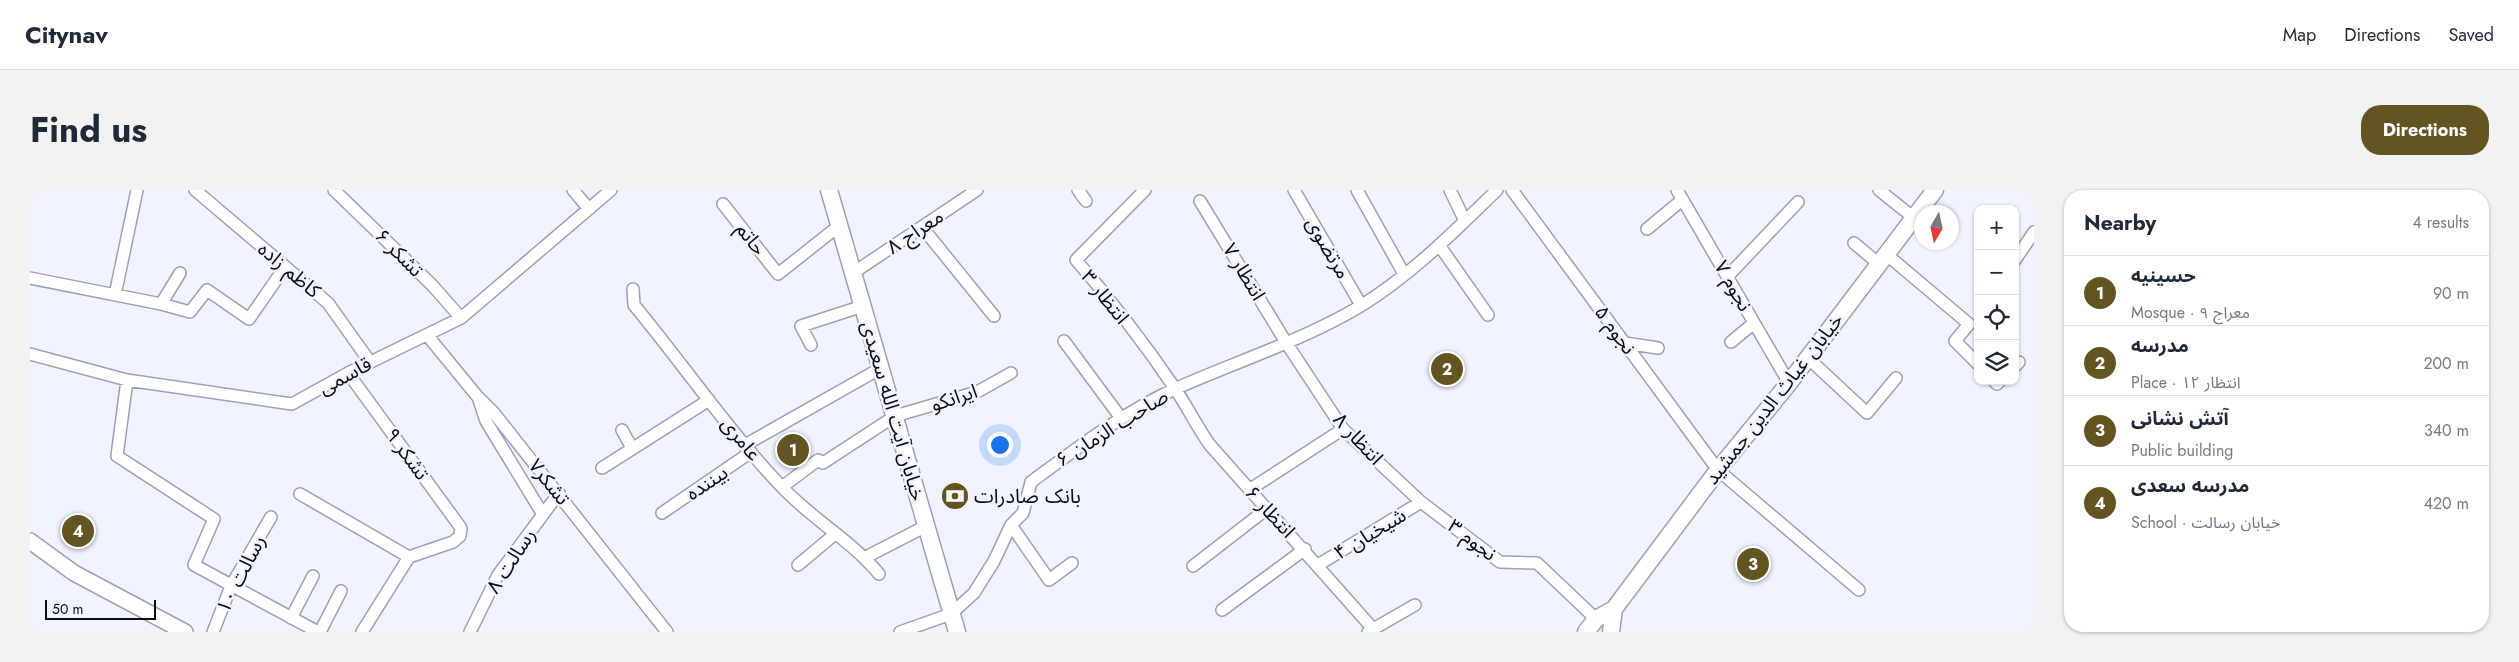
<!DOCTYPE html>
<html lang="en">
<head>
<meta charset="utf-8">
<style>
  :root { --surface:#fff; --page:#f2f2f3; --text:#1f2937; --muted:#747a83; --line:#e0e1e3; --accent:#635522 }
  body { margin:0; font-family:Jost,"Noto Sans Arabic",sans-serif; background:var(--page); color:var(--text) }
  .controls { position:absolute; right:15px; top:15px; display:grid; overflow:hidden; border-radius:10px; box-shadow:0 1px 4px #0004 }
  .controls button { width:45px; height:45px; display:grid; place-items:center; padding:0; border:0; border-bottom:1px solid var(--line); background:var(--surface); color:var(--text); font:25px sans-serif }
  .compass { position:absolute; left:1884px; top:15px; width:45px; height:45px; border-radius:50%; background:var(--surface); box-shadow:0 1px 4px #0004; rotate:189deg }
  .scale { position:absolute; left:15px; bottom:12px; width:111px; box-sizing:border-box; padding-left:5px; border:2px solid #0b0d15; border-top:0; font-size:14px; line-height:18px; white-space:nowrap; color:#0b0d15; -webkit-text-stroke:4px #f1f4fe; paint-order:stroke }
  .you { position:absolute; left:969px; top:254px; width:18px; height:18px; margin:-12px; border:4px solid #fff; border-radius:50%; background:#1a73e8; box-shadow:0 0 0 8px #1a73e833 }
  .badge { display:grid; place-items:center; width:32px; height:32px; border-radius:50%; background:var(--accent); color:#fff; font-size:16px; font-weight:700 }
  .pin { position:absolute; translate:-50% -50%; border:2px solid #fff; box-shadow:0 1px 5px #0006 }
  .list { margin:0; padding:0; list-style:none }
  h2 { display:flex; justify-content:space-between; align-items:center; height:65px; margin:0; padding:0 20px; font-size:21px }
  h2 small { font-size:16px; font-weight:400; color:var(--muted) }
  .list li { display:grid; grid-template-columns:32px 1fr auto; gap:15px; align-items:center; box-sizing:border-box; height:70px; padding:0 20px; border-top:1px solid var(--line) }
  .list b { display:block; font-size:19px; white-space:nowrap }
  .list p { margin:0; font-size:16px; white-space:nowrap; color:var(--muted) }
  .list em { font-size:16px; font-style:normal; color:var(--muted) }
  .icon { flex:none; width:28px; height:28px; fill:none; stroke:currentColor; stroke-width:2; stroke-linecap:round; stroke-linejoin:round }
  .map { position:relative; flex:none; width:2004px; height:442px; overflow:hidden; border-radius:20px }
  header { display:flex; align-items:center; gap:30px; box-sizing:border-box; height:70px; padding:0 25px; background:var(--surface); border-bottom:1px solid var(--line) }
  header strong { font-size:24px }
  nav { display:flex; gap:28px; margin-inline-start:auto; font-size:18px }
  .intro { display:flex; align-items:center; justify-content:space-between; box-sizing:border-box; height:120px; padding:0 30px }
  h1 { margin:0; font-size:35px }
  .button { padding:12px 22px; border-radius:20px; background:var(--accent); color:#fff; font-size:18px; font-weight:700 }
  main { display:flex; gap:30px; padding:0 30px }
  aside { flex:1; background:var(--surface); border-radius:20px; box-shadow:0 1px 4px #0004 }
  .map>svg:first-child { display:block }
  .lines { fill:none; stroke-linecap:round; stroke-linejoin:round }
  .minor-casing { stroke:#9ba1b8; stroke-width:14 }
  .tertiary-casing { stroke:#9ba1b8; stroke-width:18 }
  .secondary-casing { stroke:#9ba1b8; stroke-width:19 }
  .minor { stroke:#fff; stroke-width:11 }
  .tertiary { stroke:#fff; stroke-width:15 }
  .secondary { stroke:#fff; stroke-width:16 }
  .labels { text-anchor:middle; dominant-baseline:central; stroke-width:5; stroke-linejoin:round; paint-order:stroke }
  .street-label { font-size:20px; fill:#0b0d15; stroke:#f1f4fe }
  .poi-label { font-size:20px; fill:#0b0d15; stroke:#f1f4fe; text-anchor:start }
</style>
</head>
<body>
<header>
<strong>Citynav</strong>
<nav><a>Map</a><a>Directions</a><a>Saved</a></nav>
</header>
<div class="intro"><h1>Find us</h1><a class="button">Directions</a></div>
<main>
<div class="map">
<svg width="2004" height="442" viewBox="0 0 2004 442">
  <rect width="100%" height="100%" fill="#f1f4fe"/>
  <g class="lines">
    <defs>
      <path id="minor" d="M165 0 298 113 340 172
        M304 0 402 95 431 128
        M543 0 559 19
        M1048 0 1056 11
        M1115 0 1046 70C1081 110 1114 153 1144 197 1157 216 1167 237 1180 255L1344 440
        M1264 0 1331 115
        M1327 0 1374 84
        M1420 0 1435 31
        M1482 0 1688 280 1829 400
        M1647 0 1759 193
        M1849 0 1884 28
        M1170 11 1257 154 1313 239 1391 312 1470 372 1507 373 1566 429
        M693 14 748 84 810 35
        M892 37 964 126
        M1617 39 1652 10
        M1824 53 1849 74
        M1409 55 1458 125
        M1856 64 1939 134 1925 151 1948 174
        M1985 70 2004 42
        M823 83 947 0
        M1697 87 1768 12
        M0 88 131 114 160 122 177 100 219 129 255 77
        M603 99 604 115C653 174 697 239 750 295 780 328 821 350 849 384
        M85 105 107 0
        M131 114 150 83
        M397 145 447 206 464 223 637 442
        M1034 151 1091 228
        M1701 152 1724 133
        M1595 153 1628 158
        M781 155 771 136 833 116
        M0 164 97 190 262 214 318 183 431 128 581 0
        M1778 168 1837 223 1866 188
        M1985 176 1989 172
        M97 190 87 266 184 329 164 375 288 442
        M1964 191 1967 194 1970 191
        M449 210 456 231 512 323
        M592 240 602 258
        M715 255 851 178
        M572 278 679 210
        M752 297 788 270 793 273 865 226 947 202 981 183
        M1219 300 1313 239
        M270 304 379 367 423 352 430 346 431 338 318 183
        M632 323 721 262
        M981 335 1019 390 1042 373
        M836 367 896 336
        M768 375 805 344
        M1288 375 1391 312
        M1163 376 1238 318
        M1192 420 1275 359
        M261 428 283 386
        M183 442 201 396 241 327
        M290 442 311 401
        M332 442 379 367
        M440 442 468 385 529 303
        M870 442 921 424 944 403 964 371 981 335 993 323 1001 292C1047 258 1094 222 1147 198 1208 171 1271 151 1329 117 1380 86 1425 41 1467 0
        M1338 442 1385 415"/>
      <path id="tertiary" d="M0 351 44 383 155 442"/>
      <path id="secondary" d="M799 0 927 442
        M1556 442 1566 429 1584 419 1688 280 1759 193 1905 0
        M1581 442 1584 419"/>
    </defs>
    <!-- minor casing -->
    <use href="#minor" class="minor-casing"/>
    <!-- tertiary casing -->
    <use href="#tertiary" class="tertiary-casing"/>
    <!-- secondary casing -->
    <use href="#secondary" class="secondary-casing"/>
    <!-- minor -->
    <use href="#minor" class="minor"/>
    <!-- tertiary -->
    <use href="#tertiary" class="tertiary"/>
    <!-- secondary -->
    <use href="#secondary" class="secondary"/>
  </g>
  <!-- icons -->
  <defs>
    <symbol id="bank-disc" viewBox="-11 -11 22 22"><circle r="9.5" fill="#635522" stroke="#f1f4fe"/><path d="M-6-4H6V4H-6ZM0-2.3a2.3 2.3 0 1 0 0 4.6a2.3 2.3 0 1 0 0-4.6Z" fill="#fff"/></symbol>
  </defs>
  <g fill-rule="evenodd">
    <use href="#bank-disc" x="909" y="290" width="32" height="32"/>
  </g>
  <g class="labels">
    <!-- street labels -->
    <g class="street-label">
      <text transform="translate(885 42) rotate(-34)">معراج ۸</text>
      <text transform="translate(721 49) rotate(52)">حاتم</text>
      <text transform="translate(1298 58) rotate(60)">مرتضوی</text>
      <text transform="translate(369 63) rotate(45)">تشکر ۶</text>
      <text transform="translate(259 80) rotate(40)">کاظم زاده</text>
      <text transform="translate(1214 82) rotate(59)">انتظار ۷</text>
      <text transform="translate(1703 96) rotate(60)">نجوم ۷</text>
      <text transform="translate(1075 107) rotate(51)">انتظار ۳</text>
      <text transform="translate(1585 140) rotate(54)">نجوم ۵</text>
      <text transform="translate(315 186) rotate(-28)">قاسمی</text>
      <text transform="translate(924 208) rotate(-18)">ایرانکو</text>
      <text transform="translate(1744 209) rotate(-52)">خیابان غیاث الدین جمشید</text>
      <text transform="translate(863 221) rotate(74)">خیابان آیت الله سعیدی</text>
      <text transform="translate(1082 238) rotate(-32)">صاحب الزمان ۶</text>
      <text transform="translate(711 249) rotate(51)">عامری</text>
      <text transform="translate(1328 249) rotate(47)">انتظار ۸</text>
      <text transform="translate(377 264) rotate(54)">تشکر ۹</text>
      <text transform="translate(519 292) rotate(51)">تشکر۷</text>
      <text transform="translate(677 293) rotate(-34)">بیننده</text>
      <text transform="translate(1240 322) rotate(47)">انتظار ۶</text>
      <text transform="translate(1340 344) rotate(-31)">شیخیان ۴</text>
      <text transform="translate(1442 350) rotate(37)">نجوم ۳</text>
      <text transform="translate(481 371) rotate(-57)">رسالت ۸</text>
      <text transform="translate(211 384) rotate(-63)">رسالت ۱۰</text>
    </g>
    <!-- poi labels -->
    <g class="poi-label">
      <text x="944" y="306">بانک صادرات</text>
    </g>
  </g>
</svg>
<div class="controls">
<button>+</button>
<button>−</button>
<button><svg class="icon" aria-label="locate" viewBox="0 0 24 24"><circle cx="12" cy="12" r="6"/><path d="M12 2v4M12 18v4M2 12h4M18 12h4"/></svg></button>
<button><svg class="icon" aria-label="layers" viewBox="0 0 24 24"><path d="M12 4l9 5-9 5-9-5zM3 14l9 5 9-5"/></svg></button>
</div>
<svg class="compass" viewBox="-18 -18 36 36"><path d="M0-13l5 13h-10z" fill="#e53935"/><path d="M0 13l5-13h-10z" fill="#747a83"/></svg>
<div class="scale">50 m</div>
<div class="you"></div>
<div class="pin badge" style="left:763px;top:260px">1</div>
<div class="pin badge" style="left:1417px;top:179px">2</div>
<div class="pin badge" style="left:1723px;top:374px">3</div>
<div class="pin badge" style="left:48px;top:341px">4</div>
</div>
<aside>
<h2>Nearby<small>4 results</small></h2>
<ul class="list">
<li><span class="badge">1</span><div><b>حسینیه</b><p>Mosque · معراج ۹</p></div><em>90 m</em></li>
<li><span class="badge">2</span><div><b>مدرسه</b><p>Place · انتظار ۱۲</p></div><em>200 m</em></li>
<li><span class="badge">3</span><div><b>آتش نشانی</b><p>Public building</p></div><em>340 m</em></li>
<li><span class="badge">4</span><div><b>مدرسه سعدی</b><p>School · خیابان رسالت</p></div><em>420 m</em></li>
</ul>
</aside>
</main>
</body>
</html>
